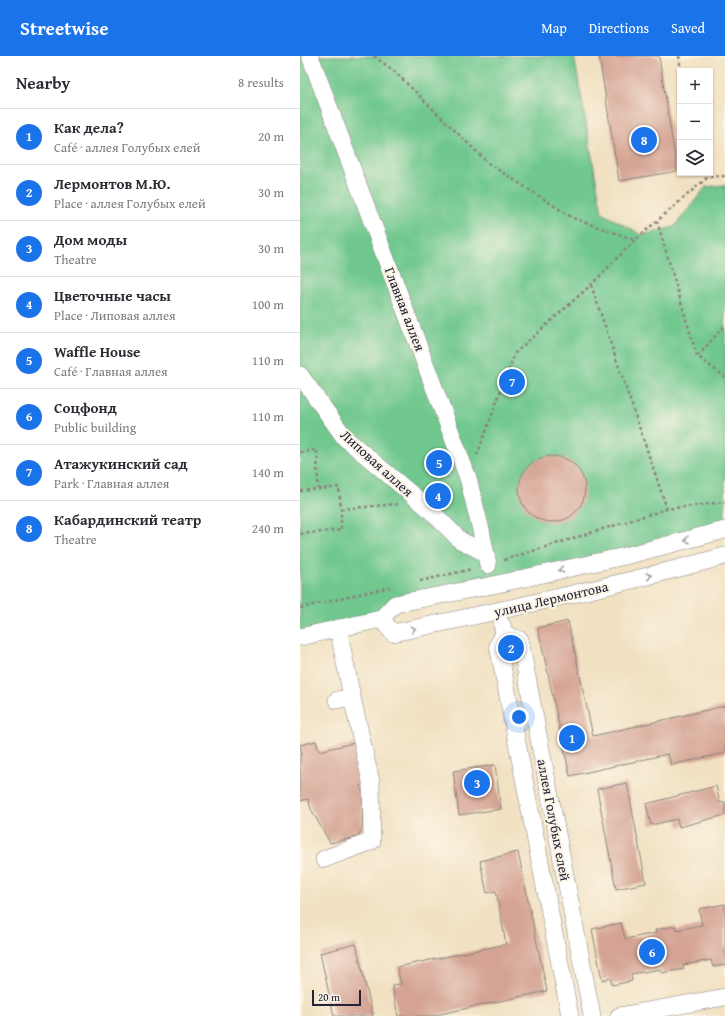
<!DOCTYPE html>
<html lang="en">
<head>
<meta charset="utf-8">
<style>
  :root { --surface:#fff; --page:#f7f7f7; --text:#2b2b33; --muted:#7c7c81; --line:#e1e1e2; --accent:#1a73e8 }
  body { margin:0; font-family:"Gentium Book Plus",serif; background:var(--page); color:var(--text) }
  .controls { position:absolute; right:12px; top:12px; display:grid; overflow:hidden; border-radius:0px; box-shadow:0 1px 3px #0004 }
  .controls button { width:36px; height:36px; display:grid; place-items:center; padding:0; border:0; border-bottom:1px solid var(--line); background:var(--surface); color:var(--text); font:20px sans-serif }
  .scale { position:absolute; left:12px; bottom:10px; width:49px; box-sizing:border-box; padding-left:4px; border:2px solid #22223b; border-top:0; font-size:11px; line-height:14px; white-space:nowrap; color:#22223b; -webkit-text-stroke:3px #fcf5e5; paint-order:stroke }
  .you { position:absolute; left:219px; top:661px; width:14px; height:14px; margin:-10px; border:3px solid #fff; border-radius:50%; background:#1a73e8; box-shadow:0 0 0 6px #1a73e833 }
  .badge { display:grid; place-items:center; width:26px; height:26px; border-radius:50%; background:var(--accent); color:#fff; font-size:13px; font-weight:700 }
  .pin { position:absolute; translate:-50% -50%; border:2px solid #fff; box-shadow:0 1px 4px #0006 }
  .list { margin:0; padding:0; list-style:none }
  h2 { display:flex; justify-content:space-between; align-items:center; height:52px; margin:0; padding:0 16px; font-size:17px }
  h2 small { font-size:13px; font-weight:400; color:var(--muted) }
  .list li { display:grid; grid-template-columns:26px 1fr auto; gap:12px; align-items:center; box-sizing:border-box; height:56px; padding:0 16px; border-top:1px solid var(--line) }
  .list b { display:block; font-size:15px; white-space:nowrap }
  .list p { margin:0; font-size:13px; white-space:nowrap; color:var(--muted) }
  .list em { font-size:13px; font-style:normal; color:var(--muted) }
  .icon { flex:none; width:22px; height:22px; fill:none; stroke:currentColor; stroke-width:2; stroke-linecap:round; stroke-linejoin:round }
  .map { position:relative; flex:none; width:425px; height:960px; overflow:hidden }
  header { display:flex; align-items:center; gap:24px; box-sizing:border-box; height:56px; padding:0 20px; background:var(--accent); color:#fff }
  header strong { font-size:19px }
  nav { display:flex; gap:22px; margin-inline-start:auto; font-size:14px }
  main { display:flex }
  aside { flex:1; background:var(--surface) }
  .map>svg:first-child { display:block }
  .green { fill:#70c88e; stroke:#497564 }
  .building { fill:#d4a393 }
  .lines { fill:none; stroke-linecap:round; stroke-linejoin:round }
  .minor-casing { stroke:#8a827e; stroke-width:18 }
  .path { stroke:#8a827e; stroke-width:2.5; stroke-dasharray:3 3; stroke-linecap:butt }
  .minor { stroke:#fff; stroke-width:17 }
  .oneway { stroke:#9c9ca7 }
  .labels { text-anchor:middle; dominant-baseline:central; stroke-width:4; stroke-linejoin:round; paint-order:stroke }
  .street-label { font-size:14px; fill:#22223b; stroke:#fcf5e5 }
</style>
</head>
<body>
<header>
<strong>Streetwise</strong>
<nav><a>Map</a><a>Directions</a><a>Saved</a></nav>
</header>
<main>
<aside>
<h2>Nearby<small>8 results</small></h2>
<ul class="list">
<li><span class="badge">1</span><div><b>Как дела?</b><p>Café · аллея Голубых елей</p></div><em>20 m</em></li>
<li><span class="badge">2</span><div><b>Лермонтов М.Ю.</b><p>Place · аллея Голубых елей</p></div><em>30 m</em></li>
<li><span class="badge">3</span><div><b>Дом моды</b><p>Theatre</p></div><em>30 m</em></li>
<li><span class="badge">4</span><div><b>Цветочные часы</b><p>Place · Липовая аллея</p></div><em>100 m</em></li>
<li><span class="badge">5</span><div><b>Waffle House</b><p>Café · Главная аллея</p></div><em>110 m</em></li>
<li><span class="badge">6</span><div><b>Соцфонд</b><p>Public building</p></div><em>110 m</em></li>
<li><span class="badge">7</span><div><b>Атажукинский сад</b><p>Park · Главная аллея</p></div><em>140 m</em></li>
<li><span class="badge">8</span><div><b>Кабардинский театр</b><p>Theatre</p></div><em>240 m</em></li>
</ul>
</aside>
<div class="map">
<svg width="425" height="960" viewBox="0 0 425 960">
  <rect width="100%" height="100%" fill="#fcf5e5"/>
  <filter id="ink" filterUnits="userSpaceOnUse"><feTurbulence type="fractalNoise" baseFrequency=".025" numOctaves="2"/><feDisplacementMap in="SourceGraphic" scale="8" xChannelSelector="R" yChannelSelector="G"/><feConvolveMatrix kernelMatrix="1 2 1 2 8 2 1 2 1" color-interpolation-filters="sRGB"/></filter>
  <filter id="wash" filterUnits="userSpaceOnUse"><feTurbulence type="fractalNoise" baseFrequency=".012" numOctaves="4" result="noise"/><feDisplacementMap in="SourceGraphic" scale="16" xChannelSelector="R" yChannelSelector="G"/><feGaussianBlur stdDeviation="0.9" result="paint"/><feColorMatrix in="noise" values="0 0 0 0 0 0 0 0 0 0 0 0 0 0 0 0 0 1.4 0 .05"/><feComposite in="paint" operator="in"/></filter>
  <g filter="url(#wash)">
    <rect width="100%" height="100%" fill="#f1e1c2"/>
    <!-- green -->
    <path class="green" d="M0 0H274L302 157 342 179 374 171 406 131 425 129V474L96 548 81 563 0 581Z"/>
    <g id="blocks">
      <!-- building -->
      <path class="building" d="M299 0H359L377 115 319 125Z
        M219 433a33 33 0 1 1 66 0a33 33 0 1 1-66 0Z
        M268 565 293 680 425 650V697L371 709 368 698 270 720 238 572Z
        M16 685 19 695 58 686 68 728 61 730 63 741 62 774 57 781 30 787 11 753 8 743 0 745V698H2L0 689Z
        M195 709 201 753 159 759 153 715Z
        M327 727 346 827 316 833 297 733Z
        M416 730 420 747 425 746V759L379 771 377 763 351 769 346 748Z
        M218 796 247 935 131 960H98L92 929 101 928 97 911 206 888 196 835 187 837 180 805Z
        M425 848V909L413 911 411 904 383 909 384 913 361 917V913L331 918 332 925 312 929 310 922 302 924 292 873 321 867 325 883 356 877 355 874 376 870V874L402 869 399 853Z
        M56 888 73 960H34L20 897Z"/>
    </g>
  </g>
  <g filter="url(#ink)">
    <use href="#blocks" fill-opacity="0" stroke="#8a827e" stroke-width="1"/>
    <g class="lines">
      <defs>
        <path id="minor" d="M10 0 168 422 181 474 188 509
          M0 319 45 382 129 453 160 484 185 497
          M81 563 93 577C205 554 315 530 425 500
          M202 569 204 578 198 589 270 960
          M204 578 220 584 292 960
          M0 581 81 563 95 548 193 529 325 500 425 474
          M37 644 52 641
          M24 803 72 785 71 726 52 641 38 572
          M319 960 425 941"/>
      </defs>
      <!-- minor casing -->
      <use href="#minor" class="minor-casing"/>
      <!-- path -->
      <path class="path" d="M74 0 95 16 188 107 273 162 335 184
        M379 0 381 15
        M403 117 408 121
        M357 165 397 300 425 321
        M291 229 367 453
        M398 300 425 269
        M0 396 17 394 18 433
        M177 399 215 297 291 229 335 184 408 121 425 120
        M0 435 39 431 41 453V474L0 478
        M41 453 98 448
        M204 504 367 453 425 446
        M120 525 172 513
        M0 552 90 531"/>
      <!-- minor -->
      <use href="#minor" class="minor"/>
    </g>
    <!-- one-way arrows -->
    <defs><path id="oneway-chevron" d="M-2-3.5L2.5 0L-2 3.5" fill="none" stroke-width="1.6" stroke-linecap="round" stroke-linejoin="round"/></defs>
    <g class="oneway">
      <use href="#oneway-chevron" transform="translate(387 484) rotate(165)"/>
      <use href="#oneway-chevron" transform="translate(261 514) rotate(168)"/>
      <use href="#oneway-chevron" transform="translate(349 520) rotate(-13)"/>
      <use href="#oneway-chevron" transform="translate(113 573) rotate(-11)"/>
    </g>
  </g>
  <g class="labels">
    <!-- street labels -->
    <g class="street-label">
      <text transform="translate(105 253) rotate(69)">Главная аллея</text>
      <text transform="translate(77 407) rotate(42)">Липовая аллея</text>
      <text transform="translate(251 543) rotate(-13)">улица Лермонтова</text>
      <text transform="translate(254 764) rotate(79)">аллея Голубых елей</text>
    </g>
  </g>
</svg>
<div class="controls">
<button>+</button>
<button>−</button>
<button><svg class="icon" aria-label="layers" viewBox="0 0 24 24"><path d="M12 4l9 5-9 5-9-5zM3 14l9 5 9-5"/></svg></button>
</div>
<div class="scale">20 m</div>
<div class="you"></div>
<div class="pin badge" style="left:272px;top:682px">1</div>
<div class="pin badge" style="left:211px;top:592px">2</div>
<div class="pin badge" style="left:177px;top:727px">3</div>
<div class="pin badge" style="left:138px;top:440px">4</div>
<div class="pin badge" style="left:139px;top:407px">5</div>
<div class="pin badge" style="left:352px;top:896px">6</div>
<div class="pin badge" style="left:212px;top:326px">7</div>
<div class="pin badge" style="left:344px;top:84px">8</div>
</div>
</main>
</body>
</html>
